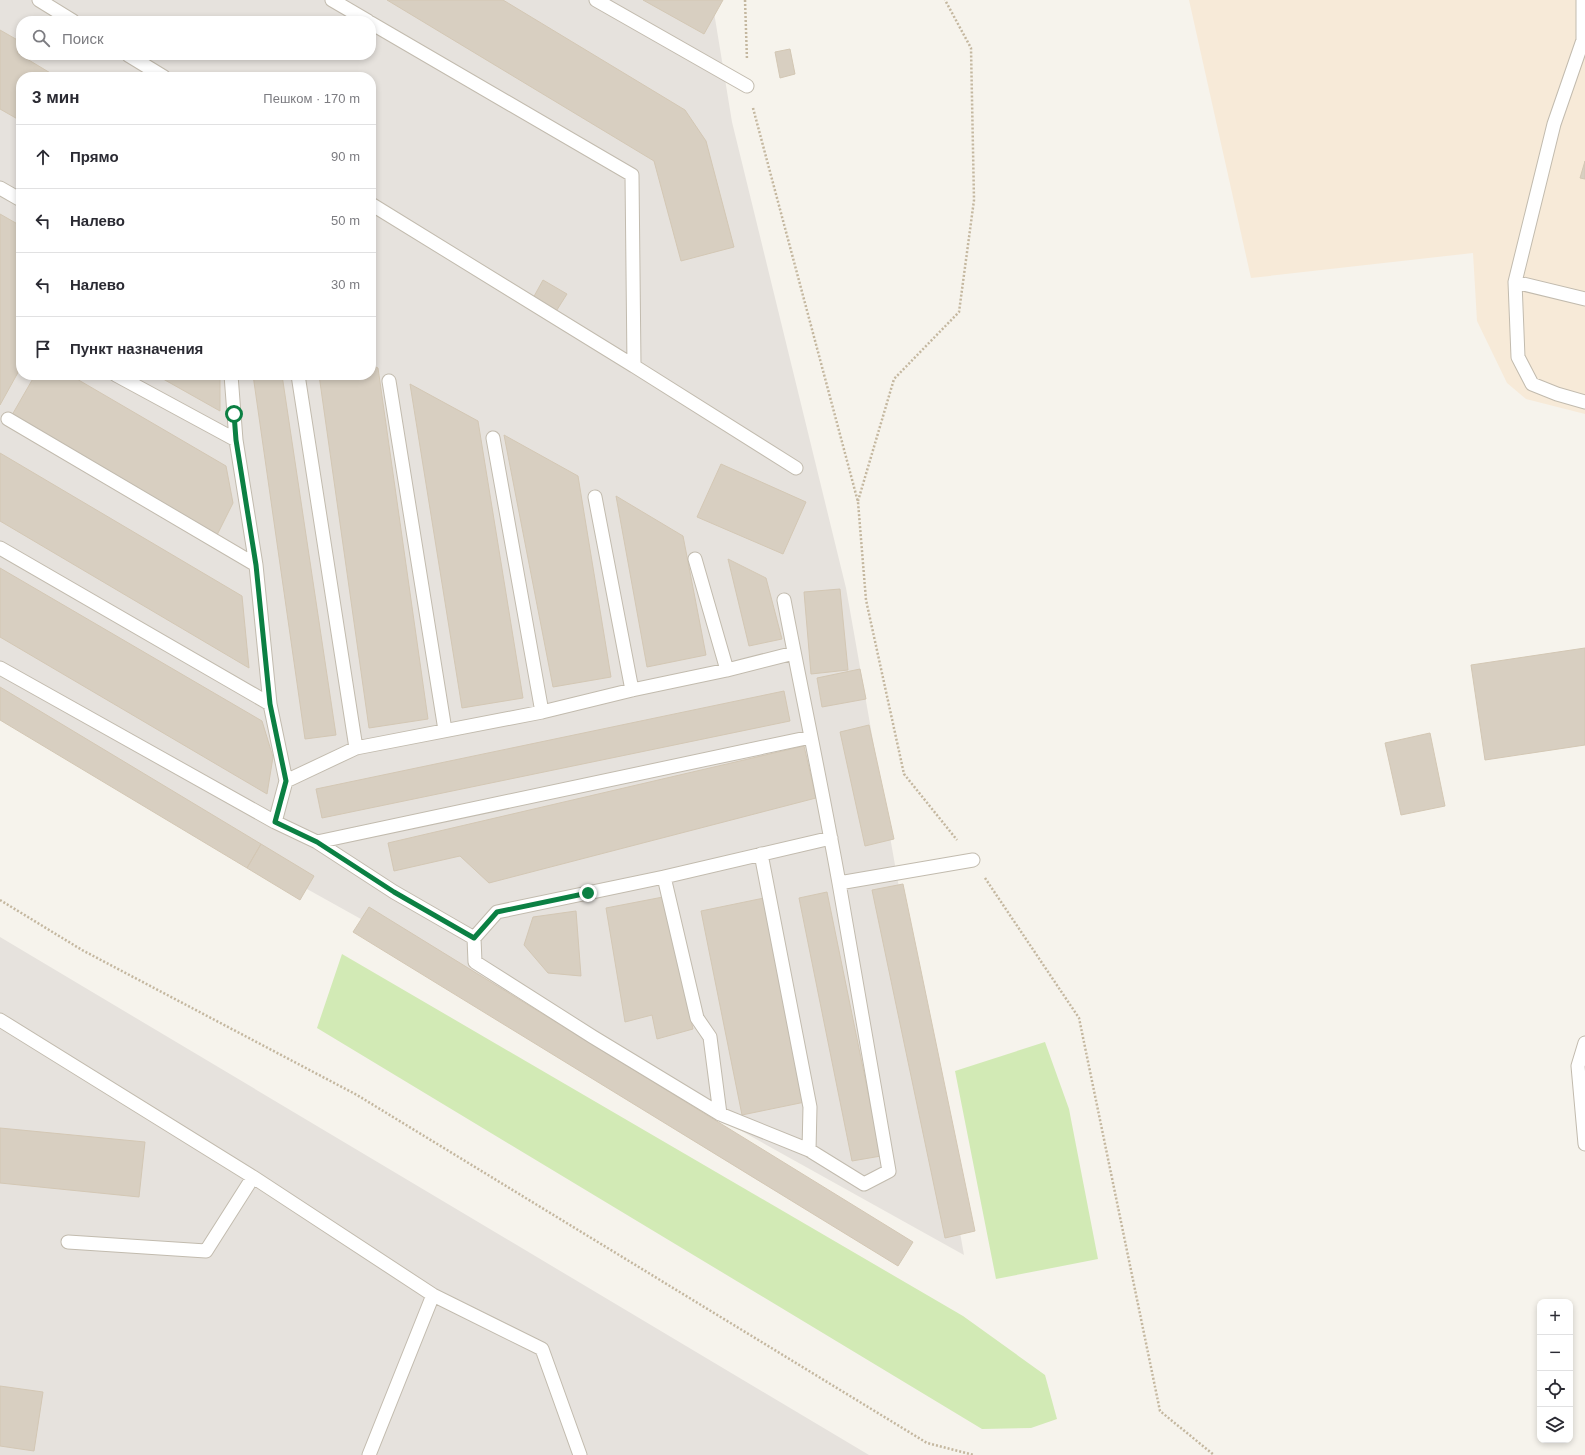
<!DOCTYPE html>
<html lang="ru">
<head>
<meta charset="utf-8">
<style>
  :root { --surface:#fff; --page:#f7f7f7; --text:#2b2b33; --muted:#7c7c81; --line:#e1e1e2 }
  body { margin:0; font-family:Arial,sans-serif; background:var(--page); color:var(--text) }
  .controls { position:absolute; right:12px; bottom:12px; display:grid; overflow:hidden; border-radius:8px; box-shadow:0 2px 6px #0003 }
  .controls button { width:36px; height:36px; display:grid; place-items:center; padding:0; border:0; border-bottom:1px solid var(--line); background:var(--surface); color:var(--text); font:20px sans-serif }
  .stop { position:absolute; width:12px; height:12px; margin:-9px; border:3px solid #0b8043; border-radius:50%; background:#fff }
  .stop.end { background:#0b8043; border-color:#fff; box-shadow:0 1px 4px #0008 }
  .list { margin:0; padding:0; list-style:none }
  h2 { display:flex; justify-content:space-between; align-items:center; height:52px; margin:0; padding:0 16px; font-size:17px }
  h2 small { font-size:13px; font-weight:400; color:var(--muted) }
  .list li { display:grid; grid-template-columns:26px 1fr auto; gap:12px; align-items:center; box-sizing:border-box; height:64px; padding:0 16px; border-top:1px solid var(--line) }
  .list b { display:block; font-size:15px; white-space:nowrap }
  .list em { font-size:13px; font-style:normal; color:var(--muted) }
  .icon { flex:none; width:22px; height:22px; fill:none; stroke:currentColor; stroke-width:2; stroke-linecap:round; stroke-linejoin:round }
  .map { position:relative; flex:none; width:1585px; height:1455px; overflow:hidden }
  .search { position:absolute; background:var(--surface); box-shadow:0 2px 6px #0003; left:16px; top:16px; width:360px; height:44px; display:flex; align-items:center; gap:10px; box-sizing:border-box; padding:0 14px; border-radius:16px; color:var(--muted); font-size:15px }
  .panel { position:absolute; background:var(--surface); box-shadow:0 2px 6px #0003; left:16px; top:72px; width:360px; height:308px; border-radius:16px }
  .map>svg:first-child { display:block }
  .commercial { fill:#f7ead8 }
  .industrial { fill:#e6e2dd; fill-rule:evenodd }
  .green { fill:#d2eab5 }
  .building { fill:#d8cfc1; stroke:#d3c7b4 }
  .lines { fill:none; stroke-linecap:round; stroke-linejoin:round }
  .service-casing { stroke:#c2bbae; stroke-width:15 }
  .path { stroke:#c4b79f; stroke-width:2.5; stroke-dasharray:2 2; stroke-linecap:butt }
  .service { stroke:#fff; stroke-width:13 }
  .route { stroke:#0b8043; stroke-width:5 }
</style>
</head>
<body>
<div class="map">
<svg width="1585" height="1455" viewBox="0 0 1585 1455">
  <rect width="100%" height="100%" fill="#f6f3ec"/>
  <!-- commercial -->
  <path class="commercial" d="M1189 0H1585V414L1526 399 1507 383 1477 321 1473 253 1251 278Z"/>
  <!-- industrial -->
  <path class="industrial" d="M0 0H712L732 122 846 588 964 1255 0 718ZM21 21H371V55H21ZM21 77H371V375H21Z
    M0 937 869 1455H0Z"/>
  <!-- green -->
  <path class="green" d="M342 954 963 1316 1045 1375 1057 1419 1031 1428 982 1429 317 1028Z
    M1045 1042 1069 1109 1098 1259 996 1279 955 1071Z"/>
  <!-- building -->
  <path class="building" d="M387 0H503L685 110 706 141 734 247 681 261 654 161Z
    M643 0H723L704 34Z
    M0 30 21 42V46L17 53 57 77H21V121L0 109Z
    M790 49 795 74 780 78 775 52Z
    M1585 161V179L1580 178Z
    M0 214 21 226V367L0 405Z
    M543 280 567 294 555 313 532 300Z
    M371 365 378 368 428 719 369 728 319 375H371Z
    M35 375H70L226 466 233 503 217 535 12 415Z
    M156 375H220V411Z
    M253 375H282L336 735 305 739Z
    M410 384 478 421 523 698 462 708Z
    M504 435 578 476 611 677 553 687Z
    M0 453 242 596 249 668 0 521Z
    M721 464 806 502 783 554 697 517Z
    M616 496 683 536 706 655 647 667Z
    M728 559 766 578 782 639 749 646Z
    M0 568 262 721 273 757 267 794 0 637Z
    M840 589 848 670 811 674 804 592Z
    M1585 648V745L1485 760 1471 665Z
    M860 669 866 699 822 707 817 678Z
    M0 687 261 844 247 868 0 720Z
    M784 691 790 721 322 818 316 789Z
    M869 725 894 839 865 846 840 732Z
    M1430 733 1445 806 1401 815 1385 743Z
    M804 746 816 798 489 883 460 856 394 871 388 843Z
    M261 844 314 876 300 900 247 868Z
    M903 884 975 1231 945 1238 872 890Z
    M827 892 881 1156 852 1161 799 898Z
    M663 897 693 1029 657 1039 652 1015 625 1022 606 908Z
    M764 898 805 1102 742 1115 701 911Z
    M369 907 913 1242 898 1266 353 932Z
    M576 911 581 976 548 973 524 945 533 917Z
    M0 1128 145 1142 139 1197 0 1183Z
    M0 1386 43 1392 34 1451 0 1446Z"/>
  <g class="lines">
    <defs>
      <path id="service" d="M39 0 73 21
        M332 0 368 21
        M596 0 747 86
        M1583 0V40L1554 124 1515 282 1518 357 1532 384 1557 394 1585 402
        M371 23 632 175 634 366 796 468
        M128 55 164 77
        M0 188 21 200
        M371 204 634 366
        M1515 282 1585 299
        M116 375 236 440
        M231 375 236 440 256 565 270 704 286 781 275 822
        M298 375 356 748
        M389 381 445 730
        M8 419 256 565
        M493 438 542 712
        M595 497 632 690
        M0 548 270 704
        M695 559 727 670
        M784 600C802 694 822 788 839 883L889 1171 864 1184 809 1150 720 1114 593 1037 475 962 474 938 497 912 664 877 831 838
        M0 668 275 822 317 842 394 892 474 938
        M286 781 356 748 542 712 632 690 727 670 794 653
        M317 842 811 737
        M761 854 810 1107 809 1150
        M664 877 697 1018 710 1037 720 1114
        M839 883 973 860
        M0 1020 253 1177 433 1295 542 1349 580 1455
        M1585 1043 1578 1066 1585 1144
        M68 1242 206 1251 253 1177
        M369 1455 433 1295"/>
    </defs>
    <!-- service casing -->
    <use href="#service" class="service-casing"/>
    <!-- path -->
    <path class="path" d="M745 0 747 60
      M753 108 858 502 866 600 904 774 957 840
      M858 501 894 379 959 312 974 200 971 48 945 0
      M985 878 1079 1018 1160 1411 1214 1455
      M0 900 82 950 357 1095 927 1443 974 1455"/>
    <!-- service -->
    <use href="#service" class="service"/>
  </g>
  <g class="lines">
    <!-- route -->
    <path class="route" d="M234 414 236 440 256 565 270 704 286 781 275 822 317 842 394 892 474 938 497 912 588 893"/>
  </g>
</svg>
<div class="controls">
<button>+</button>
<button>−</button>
<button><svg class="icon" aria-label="locate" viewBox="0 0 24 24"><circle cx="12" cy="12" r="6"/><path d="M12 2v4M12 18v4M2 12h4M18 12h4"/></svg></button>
<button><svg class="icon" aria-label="layers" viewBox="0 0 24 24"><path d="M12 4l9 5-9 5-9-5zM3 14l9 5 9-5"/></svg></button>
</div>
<div class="stop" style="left:234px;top:414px"></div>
<div class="stop end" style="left:588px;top:893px"></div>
<div class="search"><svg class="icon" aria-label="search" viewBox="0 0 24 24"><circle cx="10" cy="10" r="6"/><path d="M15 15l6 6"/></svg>Поиск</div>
<section class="panel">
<h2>3 мин<small>Пешком · 170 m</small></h2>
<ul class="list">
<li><svg class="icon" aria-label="ahead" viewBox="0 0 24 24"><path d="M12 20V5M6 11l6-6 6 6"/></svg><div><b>Прямо</b></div><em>90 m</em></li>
<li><svg class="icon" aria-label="left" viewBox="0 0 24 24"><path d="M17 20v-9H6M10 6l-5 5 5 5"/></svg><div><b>Налево</b></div><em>50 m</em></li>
<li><svg class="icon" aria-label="left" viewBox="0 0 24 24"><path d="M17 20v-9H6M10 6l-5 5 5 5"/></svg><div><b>Налево</b></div><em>30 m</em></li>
<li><svg class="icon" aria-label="arrive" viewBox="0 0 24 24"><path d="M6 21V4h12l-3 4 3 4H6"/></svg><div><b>Пункт назначения</b></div></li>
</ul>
</section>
</div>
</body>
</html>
